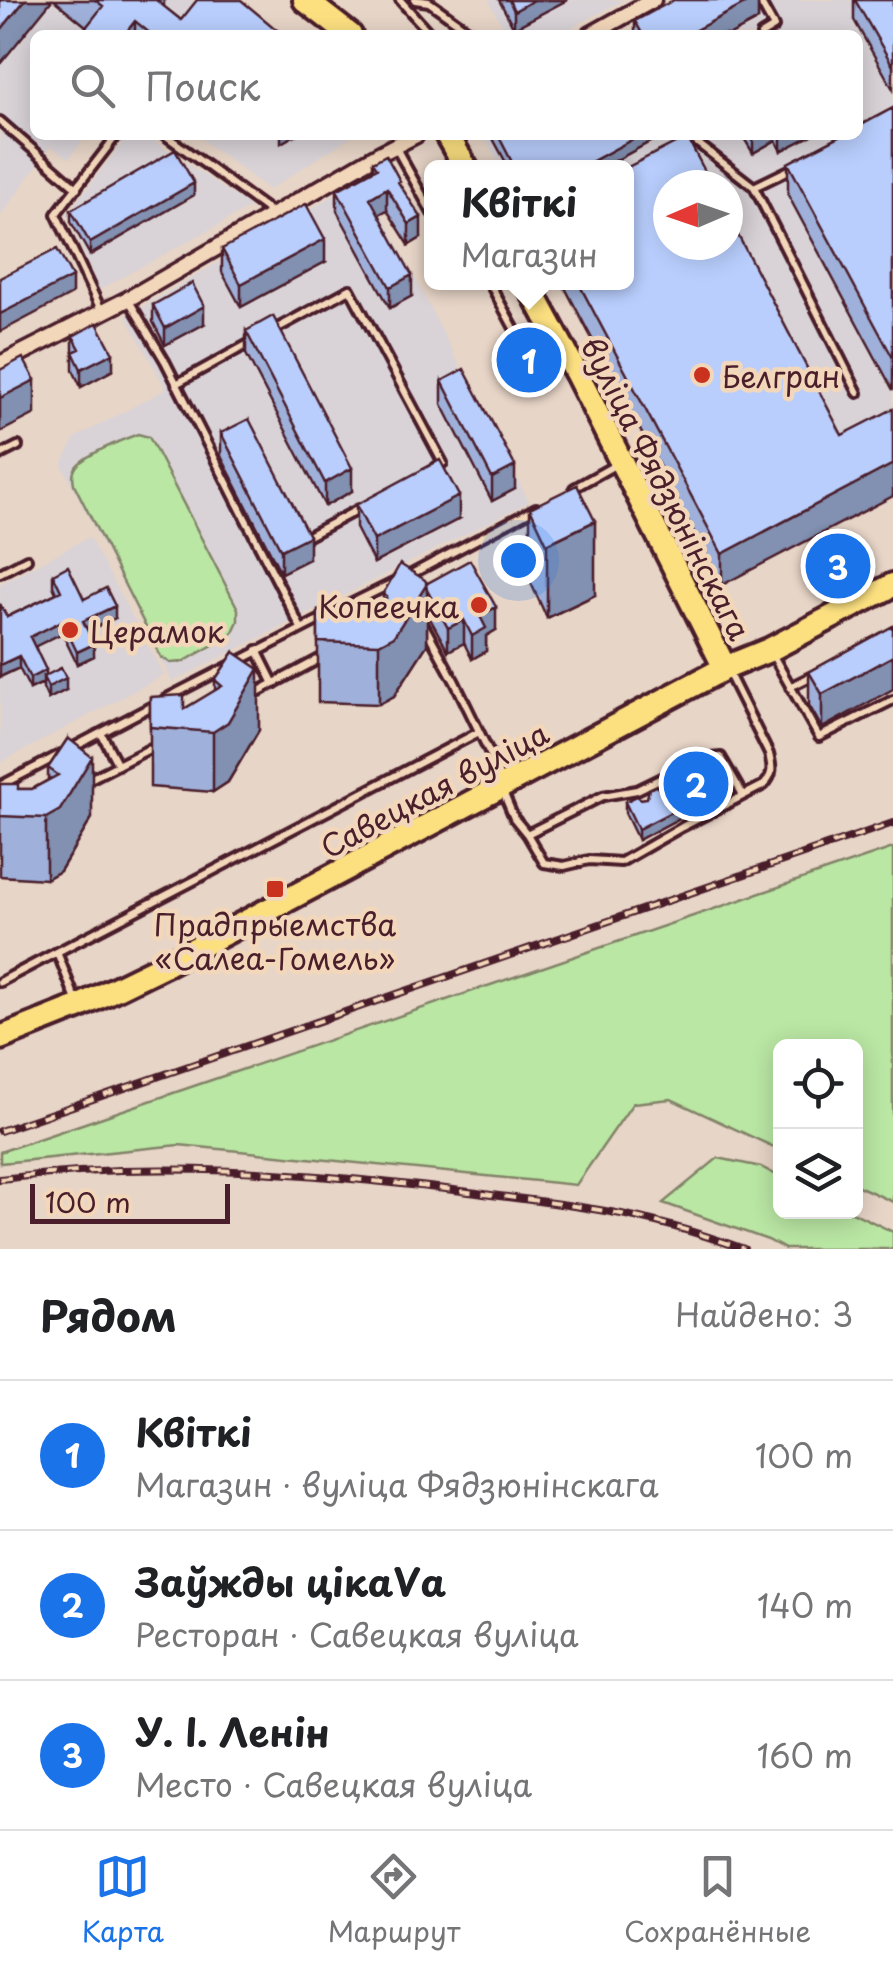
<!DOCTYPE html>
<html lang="ru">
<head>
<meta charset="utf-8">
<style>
  :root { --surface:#fff; --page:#f2f2f2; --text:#202124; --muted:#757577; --line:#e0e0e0; --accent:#1a73e8 }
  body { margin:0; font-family:"Playpen Sans",sans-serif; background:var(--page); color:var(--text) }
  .controls { position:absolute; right:30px; bottom:30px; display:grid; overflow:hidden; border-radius:15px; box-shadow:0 5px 25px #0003 }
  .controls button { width:90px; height:90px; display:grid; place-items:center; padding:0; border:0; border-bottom:2px solid var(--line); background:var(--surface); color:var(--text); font:50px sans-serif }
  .compass { position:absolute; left:653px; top:170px; width:90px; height:90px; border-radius:50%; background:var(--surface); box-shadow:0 5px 25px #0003; rotate:268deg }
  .scale { position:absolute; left:30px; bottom:25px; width:200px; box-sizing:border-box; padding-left:10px; border:5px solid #4a1f2b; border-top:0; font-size:28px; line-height:35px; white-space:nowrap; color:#4a1f2b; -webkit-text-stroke:8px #f3d7ba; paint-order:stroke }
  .you { position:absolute; left:518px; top:560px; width:35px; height:35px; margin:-25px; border:8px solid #fff; border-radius:50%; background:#1a73e8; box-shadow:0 0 0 15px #1a73e833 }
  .badge { display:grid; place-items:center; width:65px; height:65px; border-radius:50%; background:var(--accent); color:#fff; font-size:32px; font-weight:700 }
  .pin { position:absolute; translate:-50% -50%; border:5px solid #fff; box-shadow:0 2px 10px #0006 }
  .popup { position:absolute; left:424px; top:160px; width:210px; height:130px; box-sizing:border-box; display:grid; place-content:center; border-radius:15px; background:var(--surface); filter:drop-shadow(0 2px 8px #0005); font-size:32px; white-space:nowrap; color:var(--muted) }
  .popup b { font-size:38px; color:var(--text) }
  .popup::after { content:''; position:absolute; left:50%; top:100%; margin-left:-20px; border:20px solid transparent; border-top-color:var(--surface) }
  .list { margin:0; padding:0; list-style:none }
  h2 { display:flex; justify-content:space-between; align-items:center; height:130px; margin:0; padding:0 40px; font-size:42px }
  h2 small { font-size:32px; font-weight:400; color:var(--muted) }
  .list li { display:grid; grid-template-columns:65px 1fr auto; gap:30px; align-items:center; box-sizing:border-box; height:150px; padding:0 40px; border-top:2px solid var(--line) }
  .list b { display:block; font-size:38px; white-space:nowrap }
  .list p { margin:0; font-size:32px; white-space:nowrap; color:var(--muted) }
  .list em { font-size:32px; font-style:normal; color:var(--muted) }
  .icon { flex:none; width:55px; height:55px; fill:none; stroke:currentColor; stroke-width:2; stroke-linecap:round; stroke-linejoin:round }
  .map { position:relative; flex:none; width:893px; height:1249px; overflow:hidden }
  .search { position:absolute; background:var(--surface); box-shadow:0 5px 25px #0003; left:30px; right:30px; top:30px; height:110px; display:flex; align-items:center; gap:25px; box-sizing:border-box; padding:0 35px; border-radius:15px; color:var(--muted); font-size:38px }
  .sheet { height:580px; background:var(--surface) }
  nav { display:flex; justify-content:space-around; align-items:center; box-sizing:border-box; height:140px; border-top:2px solid var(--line); background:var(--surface); font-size:28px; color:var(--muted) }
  nav a { display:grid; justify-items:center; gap:5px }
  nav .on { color:var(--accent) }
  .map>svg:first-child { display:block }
  .built { fill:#d9d3d7 }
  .green { fill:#bae7a4; stroke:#828368; stroke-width:2.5 }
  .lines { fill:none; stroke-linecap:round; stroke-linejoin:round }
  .service-casing { stroke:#4a1f2b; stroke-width:14 }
  .minor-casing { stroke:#4a1f2b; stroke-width:21 }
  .primary-casing { stroke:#4a1f2b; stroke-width:30 }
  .service { stroke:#f3d7ba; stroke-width:6 }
  .minor { stroke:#f3d7ba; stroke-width:14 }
  .primary { stroke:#fce080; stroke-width:22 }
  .rail-casing { stroke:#4a1f2b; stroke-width:8 }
  .rail { stroke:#f3d7ba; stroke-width:4; stroke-dasharray:11; stroke-linecap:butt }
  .wall { fill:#9fb1da; stroke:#4a1f2b; stroke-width:2.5 }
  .shaded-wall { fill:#8290b1; stroke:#4a1f2b; stroke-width:2.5 }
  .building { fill:#b9cefd; stroke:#4a1f2b; stroke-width:2.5 }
  .poi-dot { fill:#c8321e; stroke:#f3d7ba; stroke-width:4 }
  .labels { text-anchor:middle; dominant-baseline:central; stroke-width:9; stroke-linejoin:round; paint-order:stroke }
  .poi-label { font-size:30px; fill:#4a1f2b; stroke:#f3d7ba; text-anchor:start }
  .street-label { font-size:30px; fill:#4a1f2b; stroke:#f3d7ba }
</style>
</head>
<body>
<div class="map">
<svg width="893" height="1249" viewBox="0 0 893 1249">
  <rect width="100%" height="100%" fill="#e7d5c7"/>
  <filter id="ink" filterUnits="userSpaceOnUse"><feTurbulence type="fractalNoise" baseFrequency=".01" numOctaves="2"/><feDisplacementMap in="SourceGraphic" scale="20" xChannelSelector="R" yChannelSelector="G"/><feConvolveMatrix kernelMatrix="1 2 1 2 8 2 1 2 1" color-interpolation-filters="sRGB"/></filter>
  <g filter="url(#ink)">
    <!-- built -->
    <path class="built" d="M0 0H192L195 3 169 35H35V135H87L69 158 51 146 0 217Z
      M488 0H624L558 35H508Z
      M707 0H893V496L862 512 842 467 728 245V185H695L687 169 627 199 626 168 501 167 483 135H858V35H638Z
      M128 135H145L251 207 99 290 67 214Z
      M196 135H353L269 190Z
      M364 178 529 502 172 682 62 465 75 438 166 389 126 316Z
      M89 537 164 675 0 763V584Z"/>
    <!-- green -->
    <path class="green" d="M138 434 149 437 238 609V621L232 634 183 662 171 663 161 657 74 484C73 477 72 474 76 467 84 455 124 439 138 434Z
      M893 848V1202L856 1185V1046H780V1150L671 1099 633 1103 576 1185 179 1145 0 1163V1152Z
      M718 1158 761 1167 780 1177V1212H852L893 1232V1249H785L768 1240 663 1203Z"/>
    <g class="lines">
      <defs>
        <path id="service" d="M400 0 431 35
          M415 0 429 2 475 35
          M759 0 774 27 761 35
          M0 121 77 188
          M165 135 273 214
          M687 135 754 187 858 393
          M396 148 432 213
          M754 187 793 168
          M489 282 521 341 565 368
          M128 299 165 361 301 628
          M102 312 56 214 117 135
          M274 330 350 289 443 463 436 467
          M176 384 250 343
          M0 455 18 446
          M574 488 615 465
          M308 536 359 509
          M0 573 27 559
          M406 577 536 508
          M334 612 395 582
          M424 625 455 682 496 766 500 780
          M257 650 274 684
          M772 654 819 737 893 700
          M790 687 816 674
          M252 695 325 656
          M165 699 323 618
          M101 733 118 765
          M72 748 154 705
          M88 780 157 745
          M0 786 61 754
          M503 792 514 818 527 834 544 863 564 866 589 860 621 862 682 827 764 785C774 774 772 767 769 754L729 674
          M527 834 603 796 637 790 701 759 721 757 743 795
          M57 952 479 732
          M0 982 57 952 77 1003"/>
        <path id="minor" d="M590 35 653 0
          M0 364 128 299 377 155 416 135"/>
        <path id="primary" d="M305 0 350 35
          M447 135 466 168
          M527 282 578 376 725 668
          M0 1038 78 1007 170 962 725 668 769 650 893 585"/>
      </defs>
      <!-- service casing -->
      <use href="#service" class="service-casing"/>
      <!-- minor casing -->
      <use href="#minor" class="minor-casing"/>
      <!-- primary casing -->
      <use href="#primary" class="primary-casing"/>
      <!-- service -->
      <use href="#service" class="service"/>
      <!-- minor -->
      <use href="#minor" class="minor"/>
      <!-- primary -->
      <use href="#primary" class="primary"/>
      <defs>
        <path id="rail" d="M0 1131 893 823
          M0 1179C151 1160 304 1172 454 1190 504 1197 555 1202 605 1211 652 1219 699 1233 744 1249"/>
      </defs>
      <!-- rail casing -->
      <use href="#rail" class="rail-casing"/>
      <!-- rail -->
      <use href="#rail" class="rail"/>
    </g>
    <!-- wall -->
    <path class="wall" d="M54 0H164V7L181 20 283 35H80L87 27Z
      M499 0H567L514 28Z
      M758 0V20L730 35H635V21Z
      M854 0H893V89L854 20Z
      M893 108V390L788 195V163Z
      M491 135H657V138L602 168H509Z
      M742 135H812L781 151 776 140 753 153Z
      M373 162 400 185 421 238 409 245 387 210 379 214 412 296 390 308 337 211V190L373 170Z
      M194 195 90 255 71 222V210Z
      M728 245 722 585 562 282H626Z
      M222 249 325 262 241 307 222 272Z
      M153 305 204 324 165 345 153 322Z
      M246 331 352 491 325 506 246 354Z
      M73 336 113 370 81 387 73 370Z
      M442 381 515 489 492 501 442 404Z
      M221 433 309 559 281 573 221 456Z
      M356 505 459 519 374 563 356 528Z
      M530 508 595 595 547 618 530 581Z
      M53 574 84 599 115 618 88 631 94 656 77 664 62 633 35 646 46 675 66 690 48 699 43 688V683L30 689 19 668 0 677V604L7 617 56 593 53 586Z
      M426 584 496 630 486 636V651L472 659 464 643 448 651 427 613V645L394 696 379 704 318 702V610L353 615H367L378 610 383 603V594Z
      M893 626 822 728 809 705V672Z
      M234 652 259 730 228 782 213 792 150 787V697L184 709 215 691V680Z
      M68 738 92 818 60 871 46 879 0 876V784L18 789H32L48 780V768Z
      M660 789 719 797 638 840 625 813V802L647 798Z"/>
    <!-- shaded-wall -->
    <path class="shaded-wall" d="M25 0H52L0 64V31Z
      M534 0H567L514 28V11Z
      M752 0H758V20L730 35H686Z
      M135 21V35H124Z
      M281 135H295L281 143Z
      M640 135H657V138L602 168H580Z
      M756 135H776V140L753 153V137Z
      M781 135H812L781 151Z
      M194 183V195L90 255V243Z
      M387 188V210L370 219V198Z
      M421 217V238L409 245V224Z
      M325 239V262L241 307V284Z
      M412 275V296L390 308V287Z
      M72 277V294L0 332V314Z
      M204 306V324L165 345V328Z
      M113 353V370L81 387V369Z
      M35 380V414L0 432V398Z
      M893 464V496L722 585V554Z
      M515 466V489L492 501V478Z
      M352 468V491L325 506V483Z
      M459 496V519L374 563V540Z
      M595 521V595L547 618V544Z
      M309 536V559L281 573V550Z
      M427 584V645L394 696 379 704V644Z
      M115 606V618L83 633V621Z
      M496 607V630L486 636V651L472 659V636L480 616Z
      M464 620V643L448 651V628Z
      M62 621V633L30 649V637Z
      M94 644V656L77 664V652Z
      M19 656V668L0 677V665Z
      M893 656V689L822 728V694Z
      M259 669V730L228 782 213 792V732Z
      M46 670V682L43 677V683L30 689V678Z
      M66 678V690L48 699V687Z
      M92 757V818L60 871 46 879V818Z
      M719 787V797L638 840V829Z"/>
    <!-- building -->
    <path class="building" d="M0 0H25L0 31Z
      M95 0H156L181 20 197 0H241L283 35H152L135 21 124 35H80L103 6Z
      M509 0H534L514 11Z
      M674 0H752L686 35H643L635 21Z
      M855 0H893V66Z
      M893 108V358L788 163 842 135H858V127Z
      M498 135H640L580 168H515Z
      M687 137 712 185H668V245H728V216L842 435 893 409V464L722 554 578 282H626V168Z
      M175 150 194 183 90 243 71 210Z
      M386 155 400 181 398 182 421 217 409 224 387 188 370 198 412 275 390 287 337 190 377 168 373 162Z
      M306 204 325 239 241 284 222 249Z
      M57 249 72 277 0 314V278Z
      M192 283 204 306 165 328 153 305Z
      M273 316 352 468 325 483 246 331Z
      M97 323 113 353 81 369 73 352 80 349 73 336Z
      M23 358 35 380 0 398V370Z
      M464 369 515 466 492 478 442 381Z
      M249 419 309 536 281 550 221 433Z
      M440 460 459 496 374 540 356 505Z
      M577 485 595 521 547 544 530 508Z
      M470 560 496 607 480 616 486 628 472 636 464 620 448 628 427 590 426 584Z
      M400 564 425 580 427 584 394 636 379 644 318 642V610L353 609V615H367L378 610 387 597 383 594Z
      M68 566 84 599 106 588 115 606 83 621 94 644 77 652 62 621 30 637 46 670 30 678 19 656 0 665V604L7 617 61 591 53 574Z
      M893 626V656L822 694 809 672Z
      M234 652 259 669 228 722 213 732 150 727V697L184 695V709L222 686 215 680Z
      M61 668 66 678 48 687 43 677Z
      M68 738 92 757 60 810 46 818 0 816V784H18V789H32L58 775 48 768Z
      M704 759 719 787 638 829 625 802 637 796 641 799 647 798 649 789 656 786 660 789H665L669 785 668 779Z"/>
  </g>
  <!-- markers -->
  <g class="poi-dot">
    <circle cx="702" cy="375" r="10"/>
    <circle cx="479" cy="605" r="10"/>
    <circle cx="70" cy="630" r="10"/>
    <rect x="265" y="879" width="20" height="20" rx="5"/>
  </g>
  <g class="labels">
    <!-- poi labels -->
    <g class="poi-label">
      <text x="722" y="375">Белгран</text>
      <text x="459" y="605" text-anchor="end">Копеечка</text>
      <text x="90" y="630">Церамок</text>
      <text x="275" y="923" text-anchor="middle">Прадпрыемства<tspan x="275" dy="34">«Салеа-Гомель»</tspan></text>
    </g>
    <!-- street labels -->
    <g class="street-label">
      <text transform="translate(667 488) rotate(63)">вуліца Фядзюнінскага</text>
      <text transform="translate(434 789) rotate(-28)">Савецкая вуліца</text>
    </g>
  </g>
</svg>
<div class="controls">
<button><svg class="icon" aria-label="locate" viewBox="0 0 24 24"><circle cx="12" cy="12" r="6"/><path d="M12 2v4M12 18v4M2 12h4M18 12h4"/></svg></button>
<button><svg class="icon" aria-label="layers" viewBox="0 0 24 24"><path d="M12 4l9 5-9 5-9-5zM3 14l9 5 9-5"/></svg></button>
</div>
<svg class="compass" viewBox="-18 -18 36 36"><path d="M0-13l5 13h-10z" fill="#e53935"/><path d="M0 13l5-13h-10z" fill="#757577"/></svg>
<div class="scale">100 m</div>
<div class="you"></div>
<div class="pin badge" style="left:529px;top:360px">1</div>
<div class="popup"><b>Квіткі</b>Магазин</div>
<div class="pin badge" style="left:696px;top:784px">2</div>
<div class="pin badge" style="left:838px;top:566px">3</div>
<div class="search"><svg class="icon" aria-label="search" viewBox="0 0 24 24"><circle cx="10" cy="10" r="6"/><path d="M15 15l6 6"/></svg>Поиск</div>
</div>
<section class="sheet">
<h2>Рядом<small>Найдено: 3</small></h2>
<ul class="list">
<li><span class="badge">1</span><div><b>Квіткі</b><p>Магазин · вуліца Фядзюнінскага</p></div><em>100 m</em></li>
<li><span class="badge">2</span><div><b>Заўжды цікаVа</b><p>Ресторан · Савецкая вуліца</p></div><em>140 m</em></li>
<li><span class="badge">3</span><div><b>У. І. Ленін</b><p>Место · Савецкая вуліца</p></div><em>160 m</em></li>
</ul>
</section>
<nav>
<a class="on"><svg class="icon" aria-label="map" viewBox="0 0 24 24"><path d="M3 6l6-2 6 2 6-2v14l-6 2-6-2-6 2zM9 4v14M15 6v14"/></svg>Карта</a>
<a><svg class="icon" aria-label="directions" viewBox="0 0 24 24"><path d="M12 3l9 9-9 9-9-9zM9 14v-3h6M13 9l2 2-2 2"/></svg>Маршрут</a>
<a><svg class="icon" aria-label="saved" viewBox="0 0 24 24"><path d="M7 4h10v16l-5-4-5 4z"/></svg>Сохранённые</a>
</nav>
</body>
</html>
